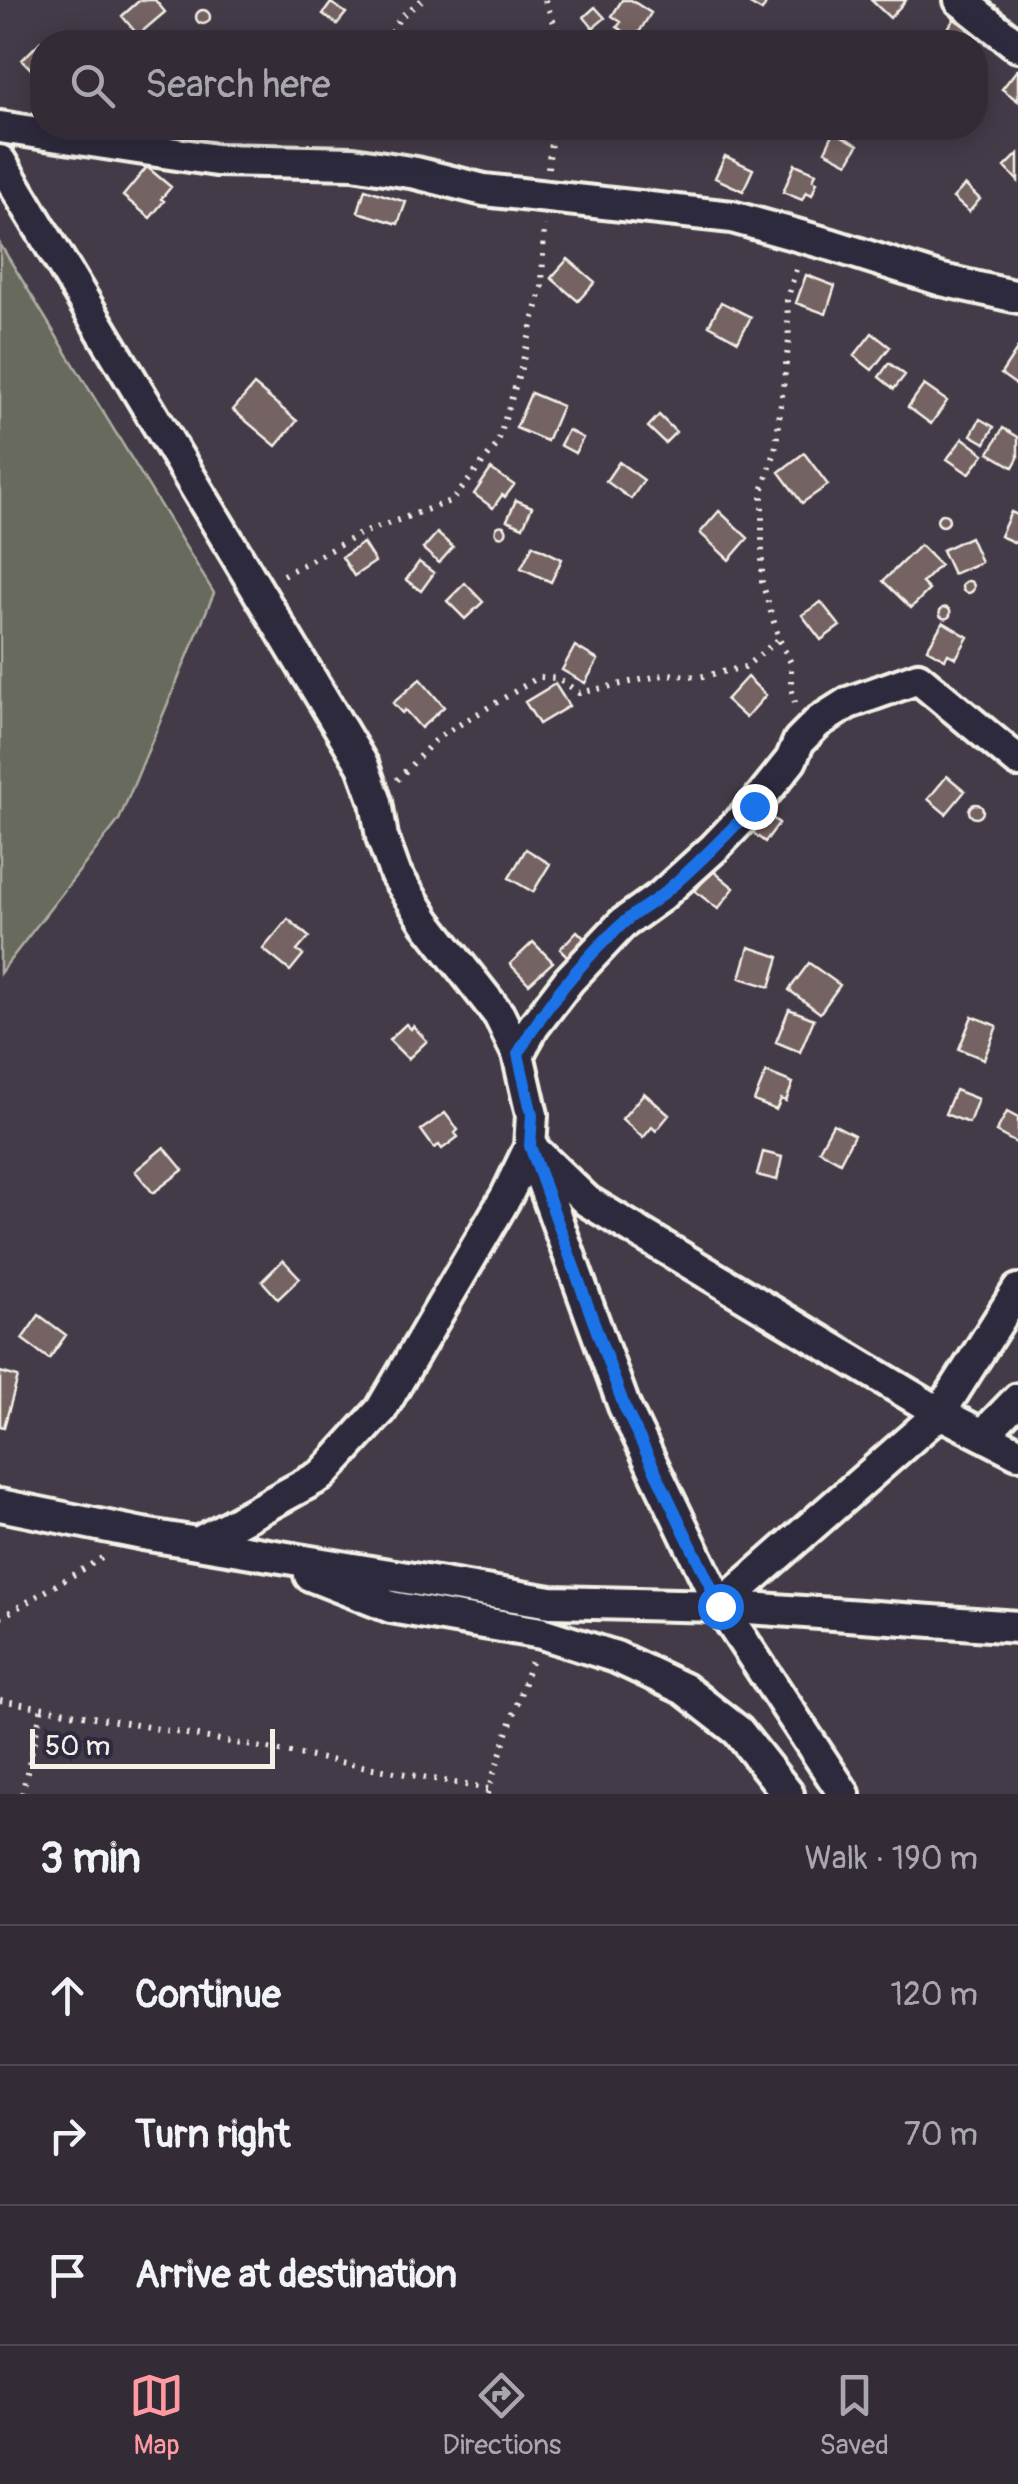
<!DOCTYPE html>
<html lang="en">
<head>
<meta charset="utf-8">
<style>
  :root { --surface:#332c36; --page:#3e3842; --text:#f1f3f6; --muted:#a9a7ad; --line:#4e4851; --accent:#ff9aa2 }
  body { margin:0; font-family:Pangolin,sans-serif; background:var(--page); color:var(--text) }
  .scale { position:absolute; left:30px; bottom:25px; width:245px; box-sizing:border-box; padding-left:10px; border:5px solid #f4f1e8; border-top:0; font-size:28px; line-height:35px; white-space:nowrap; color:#f4f1e8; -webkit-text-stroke:8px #2f2a3d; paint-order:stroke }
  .stop { position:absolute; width:30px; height:30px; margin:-22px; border:8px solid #1a73e8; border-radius:50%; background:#fff }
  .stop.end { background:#1a73e8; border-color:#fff; box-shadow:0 2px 10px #0008 }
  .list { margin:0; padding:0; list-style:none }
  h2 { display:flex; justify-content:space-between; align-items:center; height:130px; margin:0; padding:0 40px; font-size:42px }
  h2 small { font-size:32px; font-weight:400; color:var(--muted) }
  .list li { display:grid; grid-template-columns:65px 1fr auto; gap:30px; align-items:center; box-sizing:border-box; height:140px; padding:0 40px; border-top:2px solid var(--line) }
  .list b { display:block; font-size:38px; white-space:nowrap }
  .list em { font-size:32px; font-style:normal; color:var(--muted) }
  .icon { flex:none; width:55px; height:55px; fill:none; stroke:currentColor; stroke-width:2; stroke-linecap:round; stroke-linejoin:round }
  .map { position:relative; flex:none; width:1018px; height:1794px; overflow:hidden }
  .search { position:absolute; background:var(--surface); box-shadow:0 5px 25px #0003; left:30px; right:30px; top:30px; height:110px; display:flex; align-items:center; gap:25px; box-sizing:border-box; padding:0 35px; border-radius:40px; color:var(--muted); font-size:38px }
  .sheet { height:550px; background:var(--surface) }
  nav { display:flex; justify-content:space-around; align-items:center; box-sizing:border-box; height:140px; border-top:2px solid var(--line); background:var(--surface); font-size:28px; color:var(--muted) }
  nav a { display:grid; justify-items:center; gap:5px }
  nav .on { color:var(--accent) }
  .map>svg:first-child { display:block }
  .green { fill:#686b5d; stroke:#aeaea2; stroke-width:2.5 }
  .building { fill:#756262; stroke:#f4f1e8; stroke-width:2.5 }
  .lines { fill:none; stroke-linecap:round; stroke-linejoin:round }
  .minor-casing { stroke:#f4f1e8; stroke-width:38 }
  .path { stroke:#f4f1e8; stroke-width:6; stroke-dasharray:2.5 8; stroke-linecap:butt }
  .minor { stroke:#2f2a3d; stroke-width:30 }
  .route { stroke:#1a73e8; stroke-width:12 }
</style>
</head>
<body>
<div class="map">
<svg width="1018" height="1794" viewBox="0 0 1018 1794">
  <rect width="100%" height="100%" fill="#443b48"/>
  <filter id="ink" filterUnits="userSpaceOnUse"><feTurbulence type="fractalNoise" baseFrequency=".01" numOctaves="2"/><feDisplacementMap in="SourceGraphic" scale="20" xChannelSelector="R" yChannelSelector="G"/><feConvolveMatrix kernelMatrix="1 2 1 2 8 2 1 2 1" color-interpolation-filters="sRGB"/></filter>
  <g filter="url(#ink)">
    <!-- green -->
    <path class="green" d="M0 244 214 593 119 820 0 973Z"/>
    <!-- building -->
    <path class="building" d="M140 0H155L165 12 138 35 122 16Z
      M622 0H631L651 13 635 39 617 27 621 22 612 16Z
      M743 0H768L762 11Z
      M871 0H906L890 18Z
      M331 3 346 13 337 24 323 14Z
      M595 7 605 18 593 28 584 17Z
      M196 17a7 7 0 1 1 14 0a7 7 0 1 1-14 0Z
      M954 19 977 34 971 42H939Z
      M41 41 43 42 42 80 22 60Z
      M1017 70H1018V101L1002 89Z
      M834 132 858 145 848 163 825 151Z
      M1018 154V181L1005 167Z
      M725 156 753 169 743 191 715 178Z
      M795 164 816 173 813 180 817 182 812 195 806 192 802 200 783 192Z
      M147 167 171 187 161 199 164 201 150 218 123 196Z
      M965 185 980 199 969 212 953 198Z
      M365 189 406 202 398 224 358 212Z
      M568 259 595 282 578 301 551 278Z
      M806 275 835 286 826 314 796 303Z
      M721 302 751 317 738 341 709 325Z
      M872 333 890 347 872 370 854 356Z
      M1018 348V386L1001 374Z
      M889 363 905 375 894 389 879 377Z
      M254 385 297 421 276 446 233 410Z
      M924 385 947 401 931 424 908 407Z
      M531 393 562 406 547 441 516 428Z
      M659 415 676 432 665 443 648 427Z
      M980 419 994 427 985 443 971 435Z
      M1003 428 1018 437V458L1013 467 989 453Z
      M568 430 583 438 575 453 560 445Z
      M963 438 984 454 969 474 947 459Z
      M804 453 828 485 802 503 779 472Z
      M619 462 644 480 631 499 606 481Z
      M491 469 514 485 505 497 502 495 493 508 474 494Z
      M516 500 532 507 523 527 507 520Z
      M719 511 748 538 729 560 700 533Z
      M1011 512 1018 515V544L1000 536Z
      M937 520a6 6 0 1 1 12 0a6 6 0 1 1-12 0Z
      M495.5 531a5.5 5.5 0 1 1 11 0a5.5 5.5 0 1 1-11 0Z
      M437 533 453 547 439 563 423 549Z
      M970 537 981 562 953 574 942 550Z
      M363 543 375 562 354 576 342 557Z
      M533 545 562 559 551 582 521 568Z
      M920 545 940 565 922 583 929 590 911 608 883 581Z
      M419 562 434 573 421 591 406 580Z
      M962 587a6 6 0 1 1 12 0a6 6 0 1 1-12 0Z
      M465 583 483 602 465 619 447 601Z
      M821 602 840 626 821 640 802 615Z
      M939.5 613a5.5 5.5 0 1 1 11 0a5.5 5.5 0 1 1-11 0Z
      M943 622 968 637 956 658 948 654 945 659 927 649Z
      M575 646 598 660 585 683 562 670Z
      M747 677 766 695 746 718 726 700Z
      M420 679 444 707 421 728 405 710 402 713 393 703Z
      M555 684 569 706 539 724 525 702Z
      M947 776 965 791 946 814 928 799Z
      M969 811a7 7 0 1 1 14 0a7 7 0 1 1-14 0Z
      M759 808 779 823 765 842 745 827Z
      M526 849 550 864 533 892 509 878Z
      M712 870 734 888 718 909 695 891Z
      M288 919 309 937 297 951 303 955 290 971 263 949Z
      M577 931 595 949 577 966 560 949Z
      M533 942 553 962 529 984 510 964Z
      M749 947 779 957 770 987 740 978Z
      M809 963 840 985 820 1013 789 990Z
      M789 1009 814 1019 800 1052 776 1042Z
      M972 1016 997 1026 984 1059 959 1049Z
      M406 1024 411 1029 413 1026 427 1041 408 1059 389 1040Z
      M766 1072 793 1083 786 1101 781 1099 776 1110 754 1101Z
      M955 1090 978 1099 969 1123 945 1114Z
      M644 1093 669 1115 656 1131 652 1127 643 1138 622 1119Z
      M1007 1112 1018 1118V1144L996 1132Z
      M445 1113 458 1130 455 1133 458 1137 442 1149 439 1145 434 1148 421 1130Z
      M833 1124 854 1135 840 1162 819 1150Z
      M164 1147 183 1170 153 1193 135 1171Z
      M763 1152 782 1157 777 1180 757 1175Z
      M283 1260 300 1278 278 1299 262 1281Z
      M39 1315 66 1335 49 1359 22 1339Z
      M0 1372 18 1377 4 1427 0 1426Z"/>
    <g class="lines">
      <defs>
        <path id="minor" d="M960 0 1018 46
          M0 127 216 160 353 163 416 173 484 190 732 217 832 245 942 280 1018 297
          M0 161 363 766 376 802 382 837 395 873 426 922 499 1015 518 1054 532 1115 530 1147 624 1406 720 1606 844 1794
          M518 1054 533 1027 569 980 622 924 661 896 714 848 754 806 791 760 799 741 818 722 848 703 918 678 1018 761
          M536 1152 587 1201 940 1413 1018 1453
          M983 1435 1018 1399
          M0 1505 143 1534 551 1602 720 1606 1018 1627
          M198 1543 322 1475 381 1410 507 1195 530 1147
          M310 1575 391 1607 541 1633 616 1657 684 1689 738 1731 788 1794
          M720 1606 940 1413 1018 1290"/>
      </defs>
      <!-- minor casing -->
      <use href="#minor" class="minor-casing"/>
      <!-- path -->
      <path class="path" d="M545 0 559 36 557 42
        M388 42 399 18 422 0
        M548 168 551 142 549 128
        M283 575 360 534 453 500 497 445 521 368 542 287 544 225
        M795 703 791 687V663L779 639 762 582V491L775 452 789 340 787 300 797 266
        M397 780 437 738 539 677 558 678 579 693 668 674 699 677 745 667 779 639
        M0 1618 102 1558
        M0 1700 488 1789
        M22 1794 42 1707
        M487 1794 531 1662"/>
      <!-- minor -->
      <use href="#minor" class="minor"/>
    </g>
  </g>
  <g class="lines" filter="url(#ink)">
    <!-- route -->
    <path class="route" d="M720 1606 624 1406 530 1146 532 1115 518 1054C544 1007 580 963 620 926 633 913 650 905 664 893 696 866 725 836 754 806"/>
  </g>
</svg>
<div class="scale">50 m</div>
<div class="stop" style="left:720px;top:1606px"></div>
<div class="stop end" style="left:754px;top:806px"></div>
<div class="search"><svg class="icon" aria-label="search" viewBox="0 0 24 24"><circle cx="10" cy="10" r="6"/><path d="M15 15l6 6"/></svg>Search here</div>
</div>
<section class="sheet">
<h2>3 min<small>Walk · 190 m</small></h2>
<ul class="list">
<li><svg class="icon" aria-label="ahead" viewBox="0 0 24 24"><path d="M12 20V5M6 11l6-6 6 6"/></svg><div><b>Continue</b></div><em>120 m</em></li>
<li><svg class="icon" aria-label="right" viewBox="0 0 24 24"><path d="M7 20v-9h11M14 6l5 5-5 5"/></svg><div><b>Turn right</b></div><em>70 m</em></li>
<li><svg class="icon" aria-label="arrive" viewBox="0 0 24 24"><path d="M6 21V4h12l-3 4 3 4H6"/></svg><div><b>Arrive at destination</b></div></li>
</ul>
</section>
<nav>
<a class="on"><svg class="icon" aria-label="map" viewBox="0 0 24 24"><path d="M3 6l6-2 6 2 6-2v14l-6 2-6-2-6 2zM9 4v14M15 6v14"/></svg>Map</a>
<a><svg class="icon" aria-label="directions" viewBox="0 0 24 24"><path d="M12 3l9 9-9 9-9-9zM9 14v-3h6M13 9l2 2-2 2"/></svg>Directions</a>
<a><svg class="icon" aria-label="saved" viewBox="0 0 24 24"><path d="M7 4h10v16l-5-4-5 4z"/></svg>Saved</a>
</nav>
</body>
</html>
